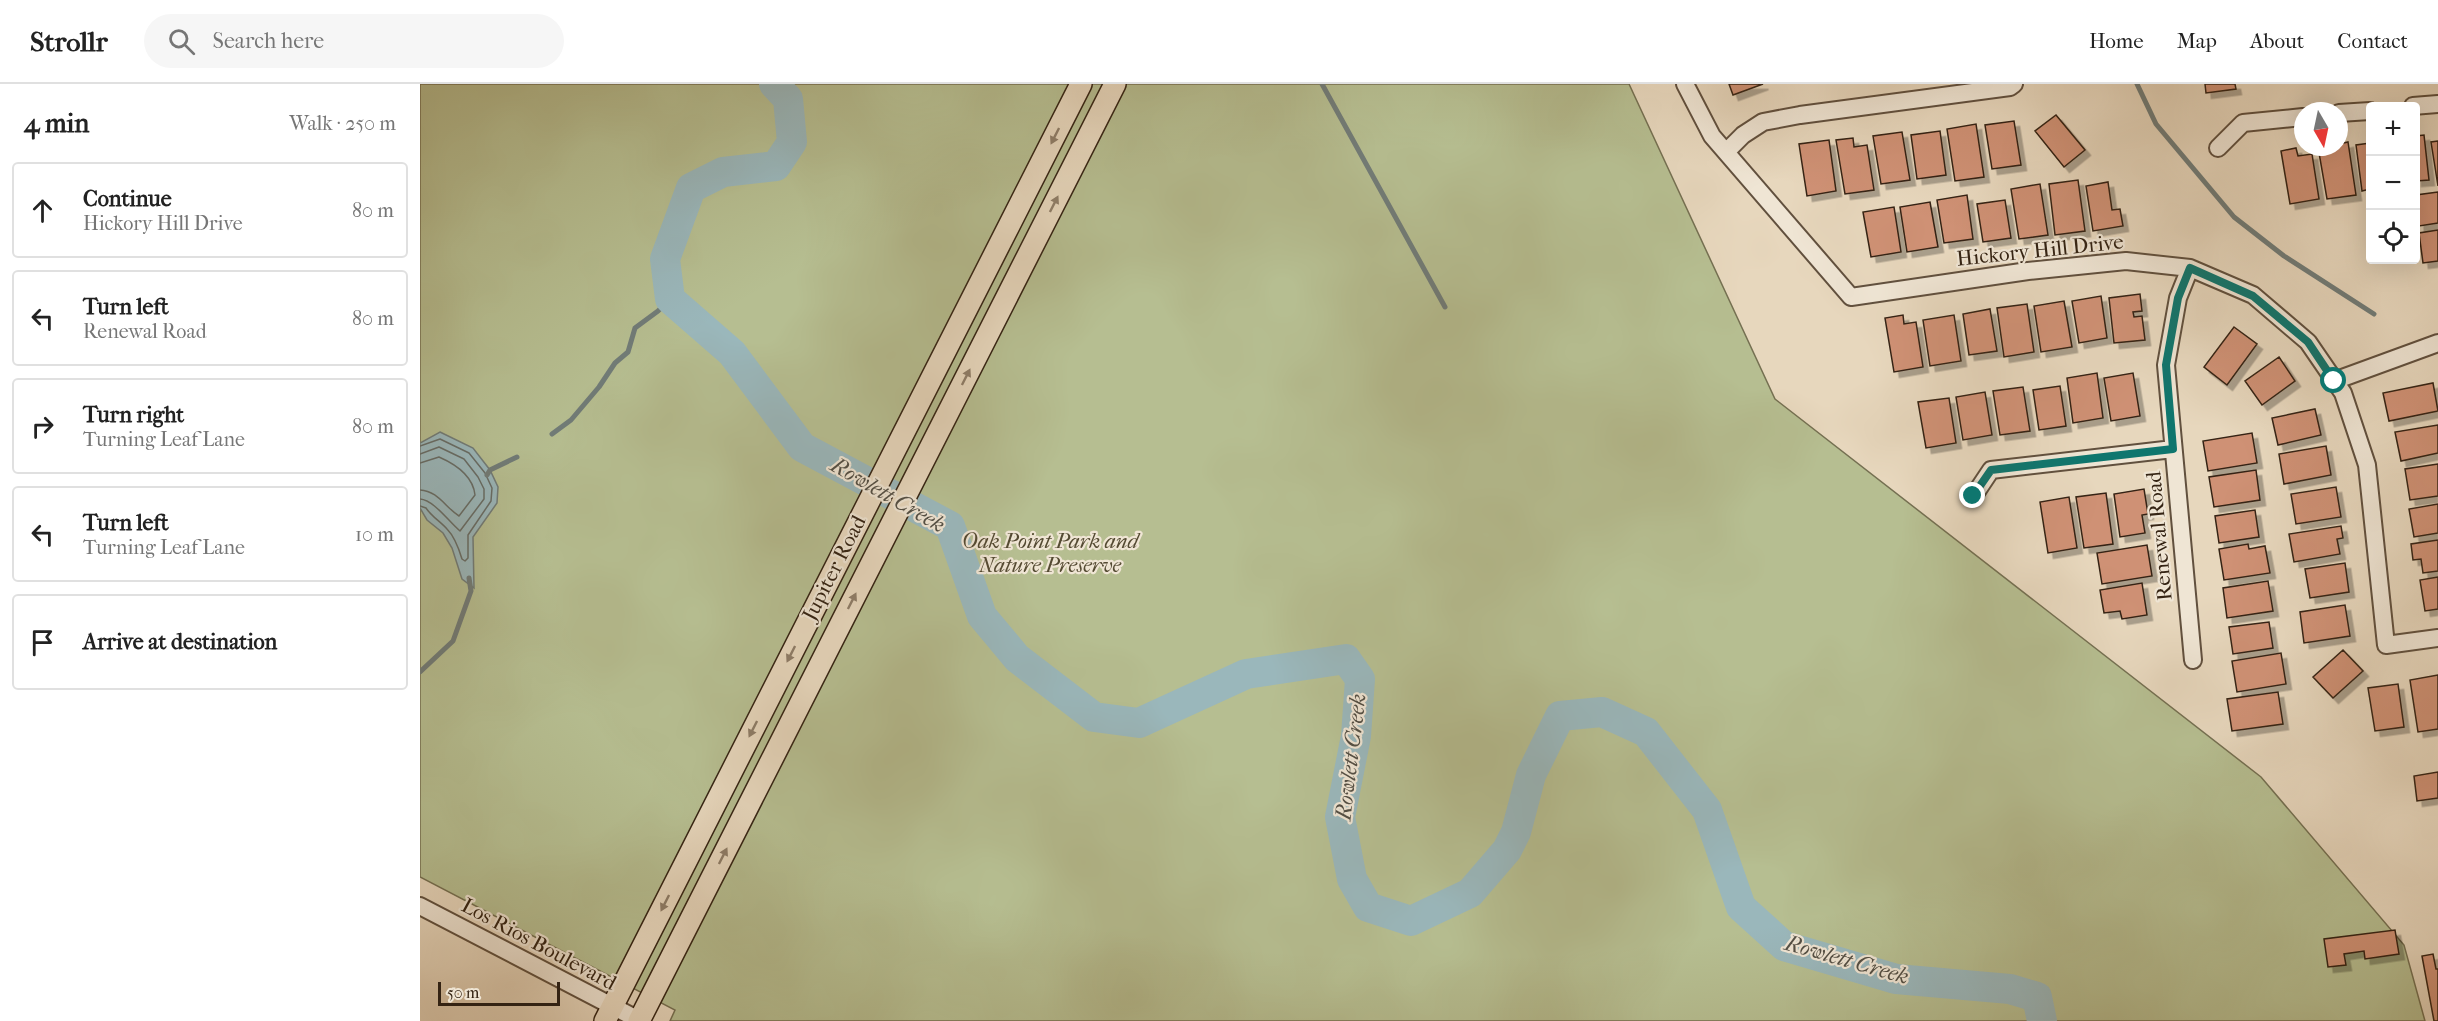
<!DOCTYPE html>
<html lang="en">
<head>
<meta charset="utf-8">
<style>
  :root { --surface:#fff; --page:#f6f6f6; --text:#222; --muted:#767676; --line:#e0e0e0 }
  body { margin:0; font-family:"IM FELL French Canon",serif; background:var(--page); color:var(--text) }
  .controls { position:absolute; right:18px; top:18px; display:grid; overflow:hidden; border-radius:6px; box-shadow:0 6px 24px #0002 }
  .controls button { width:54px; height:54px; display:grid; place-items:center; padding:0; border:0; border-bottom:2px solid var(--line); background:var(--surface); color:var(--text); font:30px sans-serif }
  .compass { position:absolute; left:1874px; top:18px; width:54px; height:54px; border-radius:50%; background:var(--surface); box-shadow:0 6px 24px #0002; rotate:171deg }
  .scale { position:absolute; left:18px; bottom:15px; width:122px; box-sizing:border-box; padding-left:6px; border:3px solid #342313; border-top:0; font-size:16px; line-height:21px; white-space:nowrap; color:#342313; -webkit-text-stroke:4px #efe5d4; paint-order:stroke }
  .stop { position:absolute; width:18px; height:18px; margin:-14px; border:4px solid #0f766e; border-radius:50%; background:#fff }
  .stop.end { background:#0f766e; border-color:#fff; box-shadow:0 2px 6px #0008 }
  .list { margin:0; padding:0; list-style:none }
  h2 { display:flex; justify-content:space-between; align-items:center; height:78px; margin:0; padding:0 24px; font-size:26px }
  h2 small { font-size:20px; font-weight:400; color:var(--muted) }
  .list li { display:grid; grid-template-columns:39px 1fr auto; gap:18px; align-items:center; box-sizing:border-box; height:96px; margin:0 12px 12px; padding:0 12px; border:2px solid var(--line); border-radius:6px }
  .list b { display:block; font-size:22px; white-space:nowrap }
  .list p { margin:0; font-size:20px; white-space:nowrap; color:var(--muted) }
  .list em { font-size:20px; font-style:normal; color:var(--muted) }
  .icon { flex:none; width:33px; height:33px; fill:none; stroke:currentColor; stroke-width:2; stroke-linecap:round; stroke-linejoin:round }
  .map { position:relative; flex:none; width:2018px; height:937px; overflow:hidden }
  header { display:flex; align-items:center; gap:36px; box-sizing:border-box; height:84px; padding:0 30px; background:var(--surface); border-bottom:2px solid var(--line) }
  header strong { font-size:28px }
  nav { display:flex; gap:33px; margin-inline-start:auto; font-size:21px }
  .search { width:420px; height:54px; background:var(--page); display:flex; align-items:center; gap:15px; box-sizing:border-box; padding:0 21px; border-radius:33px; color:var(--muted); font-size:22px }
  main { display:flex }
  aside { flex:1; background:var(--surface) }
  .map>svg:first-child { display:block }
  .green { fill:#b6be91; stroke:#757052; stroke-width:1.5 }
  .water { fill:#9ab7bb; stroke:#717c78; stroke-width:1.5 }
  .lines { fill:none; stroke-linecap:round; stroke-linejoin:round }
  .shore { stroke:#676d67; stroke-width:1.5 }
  .stream { stroke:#717c78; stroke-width:5 }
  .river { stroke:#9ab7bb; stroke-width:30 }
  .building { fill:#cf9174; stroke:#342313; stroke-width:1.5; filter:url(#shadow) }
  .minor-casing { stroke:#61503e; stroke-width:20 }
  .major-casing { stroke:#342313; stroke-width:24 }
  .minor { stroke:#efe5d4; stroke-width:16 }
  .major { stroke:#e7d7bd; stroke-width:21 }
  .oneway { fill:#8e7d68 }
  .route { stroke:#0f766e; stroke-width:8 }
  .labels { text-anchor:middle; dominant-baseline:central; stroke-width:4.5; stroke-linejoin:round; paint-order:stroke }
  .street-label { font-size:21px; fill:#342313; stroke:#efe5d4 }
  .park-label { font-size:21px; font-style:italic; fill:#544a32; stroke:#efe5d4 }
  .water-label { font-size:22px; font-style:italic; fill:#534f45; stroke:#efe5d4 }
</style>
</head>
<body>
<header>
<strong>Strollr</strong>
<div class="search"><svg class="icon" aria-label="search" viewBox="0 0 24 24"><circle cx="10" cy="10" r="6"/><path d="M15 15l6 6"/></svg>Search here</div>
<nav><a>Home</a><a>Map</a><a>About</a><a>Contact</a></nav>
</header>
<main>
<aside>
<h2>4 min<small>Walk · 250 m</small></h2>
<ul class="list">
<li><svg class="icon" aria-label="ahead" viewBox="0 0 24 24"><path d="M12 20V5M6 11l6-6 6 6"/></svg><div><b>Continue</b><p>Hickory Hill Drive</p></div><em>80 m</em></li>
<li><svg class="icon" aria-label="left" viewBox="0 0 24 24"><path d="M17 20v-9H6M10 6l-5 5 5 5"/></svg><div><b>Turn left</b><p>Renewal Road</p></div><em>80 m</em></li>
<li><svg class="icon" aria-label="right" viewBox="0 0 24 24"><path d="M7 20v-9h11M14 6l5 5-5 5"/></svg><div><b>Turn right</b><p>Turning Leaf Lane</p></div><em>80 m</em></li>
<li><svg class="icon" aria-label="left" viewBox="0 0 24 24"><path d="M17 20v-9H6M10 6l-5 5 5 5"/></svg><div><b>Turn left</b><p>Turning Leaf Lane</p></div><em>10 m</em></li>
<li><svg class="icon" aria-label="arrive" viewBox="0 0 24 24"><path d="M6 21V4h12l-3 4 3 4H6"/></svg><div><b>Arrive at destination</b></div></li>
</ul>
</aside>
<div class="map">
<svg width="2018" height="937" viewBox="0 0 2018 937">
  <defs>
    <filter id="shadow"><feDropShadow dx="5.5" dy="5.5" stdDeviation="0" flood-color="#0004"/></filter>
  </defs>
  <rect width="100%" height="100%" fill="#e7d7bd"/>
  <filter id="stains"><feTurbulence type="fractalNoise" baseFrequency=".00333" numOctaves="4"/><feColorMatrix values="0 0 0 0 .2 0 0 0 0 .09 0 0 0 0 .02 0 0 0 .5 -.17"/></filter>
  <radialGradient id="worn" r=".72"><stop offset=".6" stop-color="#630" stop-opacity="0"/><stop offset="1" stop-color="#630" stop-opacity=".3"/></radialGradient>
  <!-- green -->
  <path class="green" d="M0 0H1209L1355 315 1841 693 1984 861 2005 937H250L255 926 0 793Z"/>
  <!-- water -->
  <path class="water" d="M20 348 53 364 70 386 78 403 77 419 53 453 54 504 42 495 32 464 23 449 7 436 0 424V359Z"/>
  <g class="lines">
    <!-- shore -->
    <path class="shore" d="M0 362 20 355 49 369 65 389 72 404 71 417 48 451V474L45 477 42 475C39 465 35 453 27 445 20 437 12 433 6 424L0 422
      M0 370 19 363 44 375 58 393 64 405V415L40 447C29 438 14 416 0 415
      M0 379 19 373C35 380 53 392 55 411L39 432C25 423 18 407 0 406"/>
    <!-- stream -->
    <path class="stream" d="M902 0 1025 223
      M1717 0 1736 40 1814 133 1864 172 1954 230
      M132 350 151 336 179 303 195 279 208 268 215 244 238 227 250 215
      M67 391 70 386 97 373
      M0 588 33 557 51 507 49 494"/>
    <!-- river -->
    <path class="river" d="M354 0 368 15 372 58 356 82 303 88 271 104 245 175 250 215 312 269 382 363 530 442 562 532 597 574 674 633 719 639 826 590 926 575 940 595 936 652 920 733 932 795 948 823 991 837 1050 809 1087 766 1096 748 1111 691 1140 632 1182 628 1226 648 1287 726 1321 823 1364 862 1476 895 1590 905 1617 913 1622 937"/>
  </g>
  <!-- building -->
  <path class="building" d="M1309 0H1343L1313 11Z
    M1785 0H1815L1816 5 1786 9Z
    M1636 31 1665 66 1644 83 1615 47Z
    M1594 37 1601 81 1572 85 1565 41Z
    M1556 40 1564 93 1535 97 1527 45Z
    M1520 47 1526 91 1497 95 1491 51Z
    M1482 48 1490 96 1461 100 1453 52Z
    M2004 51 2009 96 1996 97V52Z
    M1433 54 1434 63 1447 61 1454 106 1425 110 1416 56Z
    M1409 56 1416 107 1387 112 1379 60Z
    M2018 57V102L2011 58Z
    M1928 58 1936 111 1907 115 1898 63H1919V60Z
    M1950 59V105L1942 107 1936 61Z
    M1876 64 1878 72 1892 70 1899 115 1870 120 1861 67Z
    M1658 96 1665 147 1635 151 1629 100Z
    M1688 98 1692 126 1700 125 1703 142 1673 147 1666 102Z
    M1620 100 1628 151 1599 155 1591 105Z
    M2018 108V139L1999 142 1996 111Z
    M1547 111 1553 155 1524 159 1517 116Z
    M1585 116 1591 154 1563 158 1557 120Z
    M1510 118 1518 163 1487 168 1480 123Z
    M1474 123 1481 168 1451 173 1443 128Z
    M2018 146V177L2003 179 1999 149Z
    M1720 210 1722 227 1713 228 1714 233 1722 232 1725 256 1694 259 1689 214Z
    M1681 212 1687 254 1659 259 1652 217Z
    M1644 217 1652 263 1621 268 1614 222Z
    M1607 220 1614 268 1584 273 1577 224Z
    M1570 225 1577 267 1549 271 1543 230Z
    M1483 231 1484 240 1496 238 1503 283 1474 288 1465 234Z
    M1534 231 1541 277 1510 282 1503 236Z
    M1814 243 1837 260 1807 301 1784 283Z
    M1859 273 1875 297 1842 321 1825 297Z
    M1677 289 1683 334 1653 339 1647 294Z
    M1713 289 1720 332 1691 337 1684 294Z
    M2013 299 2018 327 1969 337 1963 309Z
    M1640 302 1646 342 1619 346 1613 306Z
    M1603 303 1610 347 1580 351 1573 307Z
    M1565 308 1572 351 1543 356 1536 313Z
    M1529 314 1536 359 1506 364 1498 318Z
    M1895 325 1901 351 1858 361 1852 334Z
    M2018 341V369L1981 377 1975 348Z
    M1832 349 1837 379 1788 387 1783 357Z
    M1906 362 1911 391 1864 400 1859 370Z
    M2018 380V412L1990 416 1985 385Z
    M1836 386 1840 416 1794 423 1789 393Z
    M1916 403 1921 433 1876 440 1871 410Z
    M1724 405 1728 430 1722 431 1725 449 1700 453 1694 410Z
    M1686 409 1693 460 1664 464 1656 413Z
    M1649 413 1657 464 1628 469 1620 418Z
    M2018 420V449L1994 453 1989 425Z
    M1835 426 1839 453 1799 459 1795 432Z
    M1921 442 1923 454 1917 455 1920 470 1874 478 1869 450Z
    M2018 456V487L2003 489 2001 475 1993 476 1991 460Z
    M1828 460 1829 465 1845 462 1850 489 1804 496 1799 465Z
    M1727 461 1732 492 1682 500 1677 469Z
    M1925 479 1929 508 1890 514 1885 485Z
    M2018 493V525L2005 527 2000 496Z
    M1848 497 1853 527 1807 534 1803 504Z
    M1722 499 1727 531 1702 535 1700 527 1684 529 1680 506Z
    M1925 521 1930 552 1884 559 1880 528Z
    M1849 538 1853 564 1813 570 1809 543Z
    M1923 566 1943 587 1913 614 1893 593Z
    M1861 569 1866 600 1817 608 1812 577Z
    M2018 591V645L1998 648 1990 596Z
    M1978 600 1984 643 1955 647 1948 604Z
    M1858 608 1863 640 1812 647 1807 615Z
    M2018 688V714L1997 717 1994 692Z
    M1975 846 1979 870 1945 875 1944 867 1924 870 1926 881 1908 883 1904 855Z
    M2013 870 2016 885H2018V937H2014L2002 872Z"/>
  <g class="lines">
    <defs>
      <path id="minor" d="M1265 0 1292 52 1431 213 1608 187 1706 177 1770 184 1833 211 1888 258 1923 309 1947 381 1966 561 2018 554
        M1993 22 2018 20
        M1919 29 1950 27
        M1798 64 1823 39 1883 33
        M1306 68 1323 51 1343 38 1380 31 1590 3 1594 0
        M1770 184 1758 214 1746 281 1773 576
        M1914 297 2018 259
        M1553 413 1571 386 1753 365
        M0 822 219 936"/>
      <path id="major" d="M185 937 661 0
        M219 937 695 0"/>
    </defs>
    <!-- minor casing -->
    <use href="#minor" class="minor-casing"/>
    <!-- major casing -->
    <use href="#major" class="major-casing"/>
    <!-- minor -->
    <use href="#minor" class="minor"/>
    <!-- major -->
    <use href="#major" class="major"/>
  </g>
  <!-- one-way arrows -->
  <defs><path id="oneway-solid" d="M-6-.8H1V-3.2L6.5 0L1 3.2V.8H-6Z" transform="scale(1.5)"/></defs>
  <g class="oneway">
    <use href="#oneway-solid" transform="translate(635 52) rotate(117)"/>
    <use href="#oneway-solid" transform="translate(634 120) rotate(-63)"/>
    <use href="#oneway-solid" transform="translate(546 293) rotate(-63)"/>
    <use href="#oneway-solid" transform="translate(432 517) rotate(-63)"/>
    <use href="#oneway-solid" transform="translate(371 570) rotate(117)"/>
    <use href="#oneway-solid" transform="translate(333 645) rotate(117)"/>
    <use href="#oneway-solid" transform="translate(303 772) rotate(-63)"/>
    <use href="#oneway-solid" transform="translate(245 819) rotate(117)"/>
  </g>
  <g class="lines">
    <!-- route -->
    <path class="route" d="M1553 412 1571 386 1753 365 1746 281 1758 214 1770 184 1833 212 1888 258 1914 297"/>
  </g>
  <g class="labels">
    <!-- street labels -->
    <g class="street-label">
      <text transform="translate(1620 166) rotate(-6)">Hickory Hill Drive</text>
      <text transform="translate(1739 452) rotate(-95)">Renewal Road</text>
      <text transform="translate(414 484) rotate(-63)">Jupiter Road</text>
      <text transform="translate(119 860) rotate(28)">Los Rios Boulevard</text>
    </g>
    <!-- park labels -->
    <g class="park-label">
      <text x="630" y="457">Oak Point Park and<tspan x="630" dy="24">Nature Preserve</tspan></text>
    </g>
    <!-- water labels -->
    <g class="water-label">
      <text transform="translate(468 411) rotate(30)">Rowlett Creek</text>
      <text transform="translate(931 673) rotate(-83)">Rowlett Creek</text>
      <text transform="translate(1427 876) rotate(16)">Rowlett Creek</text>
    </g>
  </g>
  <rect width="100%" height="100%" filter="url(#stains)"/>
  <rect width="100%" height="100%" fill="url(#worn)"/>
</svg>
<div class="controls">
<button>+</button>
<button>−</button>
<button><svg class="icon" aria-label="locate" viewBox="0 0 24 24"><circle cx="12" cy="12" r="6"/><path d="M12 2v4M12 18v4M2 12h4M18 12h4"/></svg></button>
</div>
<svg class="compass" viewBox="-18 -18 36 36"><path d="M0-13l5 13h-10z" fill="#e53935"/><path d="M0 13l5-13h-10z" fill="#767676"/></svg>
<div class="scale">50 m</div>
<div class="stop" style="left:1914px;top:297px"></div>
<div class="stop end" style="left:1553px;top:412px"></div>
</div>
</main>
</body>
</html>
